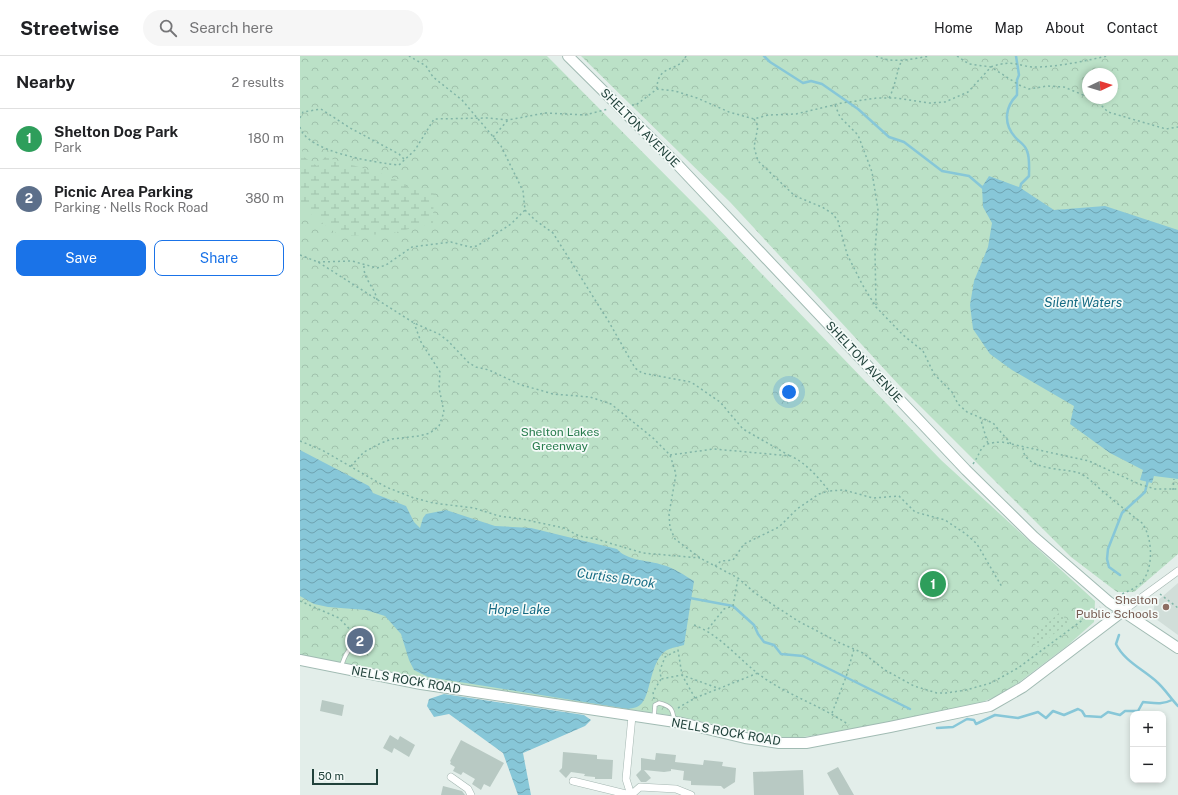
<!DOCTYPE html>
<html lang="en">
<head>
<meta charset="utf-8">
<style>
  :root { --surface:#fff; --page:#f6f6f6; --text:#202124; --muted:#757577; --line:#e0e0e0; --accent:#1a73e8 }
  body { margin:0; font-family:"Public Sans",sans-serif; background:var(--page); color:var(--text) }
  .controls { position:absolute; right:12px; bottom:12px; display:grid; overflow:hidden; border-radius:8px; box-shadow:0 2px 6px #0003 }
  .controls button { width:36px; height:36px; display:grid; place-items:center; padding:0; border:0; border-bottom:1px solid var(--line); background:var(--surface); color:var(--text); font:20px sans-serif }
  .compass { position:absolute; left:782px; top:12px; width:36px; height:36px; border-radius:50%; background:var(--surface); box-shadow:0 2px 6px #0003; rotate:86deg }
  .scale { position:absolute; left:12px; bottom:10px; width:66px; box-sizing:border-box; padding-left:4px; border:2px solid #21423b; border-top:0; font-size:11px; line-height:14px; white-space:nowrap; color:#21423b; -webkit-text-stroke:3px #f4faf8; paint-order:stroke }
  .you { position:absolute; left:489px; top:336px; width:14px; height:14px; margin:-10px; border:3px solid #fff; border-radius:50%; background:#1a73e8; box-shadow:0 0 0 6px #1a73e833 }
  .badge { display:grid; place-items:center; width:26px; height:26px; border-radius:50%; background:var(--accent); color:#fff; font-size:13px; font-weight:700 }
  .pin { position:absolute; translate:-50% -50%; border:2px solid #fff; box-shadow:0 1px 4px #0006 }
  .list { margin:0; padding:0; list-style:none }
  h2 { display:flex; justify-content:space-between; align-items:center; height:52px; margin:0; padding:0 16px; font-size:17px }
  h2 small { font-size:13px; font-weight:400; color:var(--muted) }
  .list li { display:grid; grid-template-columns:26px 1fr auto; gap:12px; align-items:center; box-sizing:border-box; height:60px; padding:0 16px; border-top:1px solid var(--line) }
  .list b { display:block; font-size:15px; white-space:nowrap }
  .list p { margin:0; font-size:13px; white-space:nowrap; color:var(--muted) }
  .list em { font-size:13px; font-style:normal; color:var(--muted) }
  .actions { display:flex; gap:8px; padding:12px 16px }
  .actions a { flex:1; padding:9px 0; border:1px solid var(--accent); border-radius:8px; text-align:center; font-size:14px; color:var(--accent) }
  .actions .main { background:var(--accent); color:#fff }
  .icon { flex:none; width:22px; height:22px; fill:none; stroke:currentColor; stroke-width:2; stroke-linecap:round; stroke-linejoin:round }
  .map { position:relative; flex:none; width:878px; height:739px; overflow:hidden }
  header { display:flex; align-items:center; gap:24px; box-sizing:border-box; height:56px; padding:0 20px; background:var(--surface); border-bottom:1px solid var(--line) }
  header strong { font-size:19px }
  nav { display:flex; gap:22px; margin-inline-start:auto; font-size:14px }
  .search { width:280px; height:36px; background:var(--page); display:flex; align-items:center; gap:10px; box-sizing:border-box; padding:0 14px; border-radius:22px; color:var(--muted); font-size:15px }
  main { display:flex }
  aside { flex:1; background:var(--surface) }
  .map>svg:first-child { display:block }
  .built { fill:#d1ded9 }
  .forest { fill:url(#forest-crowns); fill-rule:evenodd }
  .wetland { fill:url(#wetland-marsh) }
  .garden { fill:url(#garden-dots) }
  .water { fill:url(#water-waves) }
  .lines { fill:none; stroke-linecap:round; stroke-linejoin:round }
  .stream { stroke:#87c7d8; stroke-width:2.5 }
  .building { fill:#b8c9c3 }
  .lane-casing { stroke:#a5b7b2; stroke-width:5 }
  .street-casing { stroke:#a5b7b2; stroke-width:8 }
  .secondary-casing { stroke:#a1bbb3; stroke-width:12 }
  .path { stroke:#81b5a7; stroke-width:1.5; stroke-dasharray:2 3; stroke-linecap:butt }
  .lane { stroke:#fff; stroke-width:3.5 }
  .street { stroke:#fff; stroke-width:7 }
  .secondary { stroke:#fff; stroke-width:10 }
  .education-dot { fill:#8d6e63; stroke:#f4faf8; stroke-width:1.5 }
  .labels { text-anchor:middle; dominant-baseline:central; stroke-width:3.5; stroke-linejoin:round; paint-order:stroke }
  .street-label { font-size:12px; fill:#21423b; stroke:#f4faf8 }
  .park-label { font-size:12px; fill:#277c4d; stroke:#f4faf8 }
  .education-label { font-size:12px; fill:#785e54; stroke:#f4faf8; text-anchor:end }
  .water-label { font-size:13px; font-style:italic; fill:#156b84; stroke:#f4faf8 }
</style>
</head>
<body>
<header>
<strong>Streetwise</strong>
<div class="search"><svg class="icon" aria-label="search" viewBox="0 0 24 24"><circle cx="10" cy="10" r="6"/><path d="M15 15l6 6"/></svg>Search here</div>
<nav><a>Home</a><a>Map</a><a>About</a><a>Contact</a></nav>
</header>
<main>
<aside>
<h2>Nearby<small>2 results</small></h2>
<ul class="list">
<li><span class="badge" style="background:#2e9e5b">1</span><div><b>Shelton Dog Park</b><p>Park</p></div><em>180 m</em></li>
<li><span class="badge" style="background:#5c6f8a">2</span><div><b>Picnic Area Parking</b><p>Parking · Nells Rock Road</p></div><em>380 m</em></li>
</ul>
<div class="actions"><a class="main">Save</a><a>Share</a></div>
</aside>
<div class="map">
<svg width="878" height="739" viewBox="0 0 878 739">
  <defs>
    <pattern id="forest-crowns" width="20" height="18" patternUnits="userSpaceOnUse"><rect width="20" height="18" fill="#bbe1c7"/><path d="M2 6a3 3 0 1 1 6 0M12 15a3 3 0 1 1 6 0" fill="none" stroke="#a0c2ac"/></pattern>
    <pattern id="wetland-marsh" width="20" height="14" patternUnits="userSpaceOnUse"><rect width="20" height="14" fill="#bbe1c7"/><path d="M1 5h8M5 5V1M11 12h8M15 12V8" fill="none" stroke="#a0c2ac"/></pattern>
    <pattern id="garden-dots" width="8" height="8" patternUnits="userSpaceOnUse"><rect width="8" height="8" fill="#bbe1c7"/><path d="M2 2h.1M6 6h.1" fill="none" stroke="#a0c2ac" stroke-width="1.8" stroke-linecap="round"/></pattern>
    <pattern id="water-waves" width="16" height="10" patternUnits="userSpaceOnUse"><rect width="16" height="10" fill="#87c7d8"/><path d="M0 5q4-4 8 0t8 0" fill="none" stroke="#6ea3b0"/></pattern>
  </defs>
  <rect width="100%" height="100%" fill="#e3eeea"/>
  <!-- built -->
  <path class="built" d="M878 527V579L856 563 853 556 855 547Z"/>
  <!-- forest -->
  <path class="forest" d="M0 0H247L408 162 641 404 795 545 794 566 767 590 722 624 702 638 680 647 577 670 503 681 480 682 375 660 169 631 0 600Z
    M281 0H878V498L834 536H817L771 501 599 329 430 146ZM788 18H812V42H788Z"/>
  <!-- wetland -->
  <path class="wetland" d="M0 86 4 101 17 110 25 101 89 120 112 133 134 131 133 167 89 178 40 180 0 150Z"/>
  <!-- garden -->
  <path class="garden" d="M760 556 768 567 737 591 731 582Z"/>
  <!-- water -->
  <path class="water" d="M689 120 719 131 754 154 805 150 878 174V423L854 420 852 427 840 424 843 414 810 397 770 368 774 350 712 314 690 298 673 273 670 249 674 225 688 191 692 167 683 151 682 131Z
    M0 394 69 430 73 437 106 450 114 466 120 472 123 462 126 458 146 454 195 470 231 472 317 493C327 505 348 504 363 509 374 512 384 519 394 525L384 589C377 591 367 592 362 598 350 612 350 638 342 647 339 651 334 652 328 653L128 621 114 614 109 604 101 578 85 560 66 554 28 551 14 548 0 540Z
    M144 638 284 659 291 664 285 670 223 697 231 739H218L203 697 149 658 134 661 127 650 129 643Z"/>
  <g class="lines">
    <!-- stream -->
    <path class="stream" d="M464 0 470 6 503 27 511 25 522 28 558 53 589 81 604 86 642 115 669 120 683 132
      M716 0 719 19 717 24V39C705 51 703 67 715 81 719 86 725 88 727 95 730 102 729 112 729 120L721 128 720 133
      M820 519 809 511 807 503 808 493 822 457 845 436 848 424
      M390 542 433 550 454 569 458 578 464 586 474 589 481 598 503 600 610 653
      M819 579 816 588C824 605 844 614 857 626 865 633 871 643 878 650
      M637 672 653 671 667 663 674 664 676 668 695 659 718 662 738 656 746 662 753 655 764 659 778 653 782 655 785 660 801 661 808 656 820 659 825 655H838L843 646C854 647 862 649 872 644"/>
  </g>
  <!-- building -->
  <path class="building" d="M22 644 44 649 42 660 20 655Z
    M90 679 98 684 100 680 115 689 109 701 94 692 92 697 83 692Z
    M161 684 204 707 190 731 184 728 181 734 172 728 175 723 163 716 161 719 153 715 155 711 150 708 151 706 150 705Z
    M263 696 297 699V703L313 704 312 723H295V721L284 720 285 718 271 716 266 722 259 715 262 712Z
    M356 697 376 699 375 706 403 709 404 704 423 706 422 710 436 712 435 726 424 733 421 730 391 729V725L383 724 384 715 371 713V715L364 716 344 714 351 722 346 726H341L336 719 341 714V702L355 704Z
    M538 711 554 739H539L527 717Z
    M503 714 504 739H454L453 716Z
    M143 730 162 735 165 739H141Z"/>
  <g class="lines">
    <defs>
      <path id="lane" d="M41 612C44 600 49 590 60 585
        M354 662 355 649 359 647C371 650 373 653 374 665"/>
      <path id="street" d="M823 555 878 515
        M151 721 168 733 171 739
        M273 725 330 739
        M331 739 326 723 332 660
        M331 739 340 731 376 733 391 739"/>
      <path id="secondary" d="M268 0 376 107 666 414 734 481 809 546 878 592
        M0 604 121 628 382 667 445 682 479 687H506L590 671 690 650 723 631 823 555"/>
    </defs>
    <!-- lane casing -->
    <use href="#lane" class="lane-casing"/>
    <!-- street casing -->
    <use href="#street" class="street-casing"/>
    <!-- secondary casing -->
    <use href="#secondary" class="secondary-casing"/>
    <!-- path -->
    <path class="path" d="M576 0C593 8 612 3 630 0
      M657 0 669 8 691 11 719 29 729 33 747 30 764 31 788 41
      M357 33C357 7 379 17 386 0
      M589 42C596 29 596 16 602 4
      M789 42 800 48 808 56 866 73 878 71
      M332 49H336L357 33 375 35 397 42 429 56 454 63 468 59 496 58 542 47 577 42H596L629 47 645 46 668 36 691 11C715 2 719 12 739 11 762 10 785 5 807 0
      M535 49 540 61 558 79 572 116 578 154 575 195 576 249
      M0 62 3 56 21 53 50 72 99 98 105 104
      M454 63 458 70 454 91 458 105 495 140 522 151 533 158 538 165 547 198 562 228 576 251 603 279 623 295 634 318 652 336 658 348 667 356 693 367 712 389
      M0 71C6 96 77 107 99 109L115 94 134 63 188 62 208 64 245 57 285 59 308 53
      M193 81 208 64
      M225 154 235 164 253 177 309 266 335 312 342 317 391 326 420 346 443 373 490 400
      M0 199 18 206 114 267 139 278 148 285 169 307 176 311 189 314 221 329 236 333 253 338 290 341 311 348 353 382 370 399 376 418 369 458 370 472 375 483 400 502 438 522 455 537 498 565 540 587 563 597 585 614 614 630 637 637H646L666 634 691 627 718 612 800 551
      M18 206 52 205 77 212 86 209 112 191 151 186 170 191 177 190 211 168 225 154 223 135 201 90 162 44 133 21 126 10 109 0
      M64 210C63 223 75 231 77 244
      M680 361 688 388
      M0 385 22 394 86 431 114 442 133 447 174 452 199 460 222 463 264 472 279 480 296 483 343 497 400 502
      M723 392C724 415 765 412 779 417 789 421 797 431 806 438 818 448 830 458 842 467 853 482 854 513 841 527 834 534 826 535 817 541
      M370 399 414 393 491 400C507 408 518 421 529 435L544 434 573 442 599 440 615 456 645 464 666 478 677 488 702 531
      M673 408C684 392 678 387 702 386L789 405 839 428 855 433H878
      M51 410 64 396 81 387 92 383 119 380 130 377 139 370 144 356 139 332 140 316 121 286 114 267
      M873 434 874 423
      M415 510 421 505 433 504 444 488 479 471 497 453 519 438 529 435
      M860 538 878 552
      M0 545 39 562 57 581
      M394 569C423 580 442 608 467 624 493 641 523 651 549 669
      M408 573 424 553 433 550 438 522
      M395 642 382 619 378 594 365 601 360 614 361 623 382 619 420 633
      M354 643 353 636 361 623
      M378 652 395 642 458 617
      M532 657 546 621 554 593"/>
    <!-- lane -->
    <use href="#lane" class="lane"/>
    <!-- street -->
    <use href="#street" class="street"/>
    <!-- secondary -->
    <use href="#secondary" class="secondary"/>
  </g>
  <!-- markers -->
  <circle class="education-dot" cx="866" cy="551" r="4"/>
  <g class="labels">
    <!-- street labels -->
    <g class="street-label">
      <text transform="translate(340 72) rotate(45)">SHELTON AVENUE</text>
      <text transform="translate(564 306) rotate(47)">SHELTON AVENUE</text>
      <text transform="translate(106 624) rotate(10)">NELLS ROCK ROAD</text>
      <text transform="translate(426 676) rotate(10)">NELLS ROCK ROAD</text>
    </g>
    <!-- park labels -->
    <g class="park-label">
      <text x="260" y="376">Shelton Lakes<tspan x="260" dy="14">Greenway</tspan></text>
    </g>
    <!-- education labels -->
    <g class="education-label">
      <text x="858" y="544">Shelton<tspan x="858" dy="14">Public Schools</tspan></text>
    </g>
    <!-- water labels -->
    <g class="water-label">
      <text x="783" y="246">Silent Waters</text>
      <text transform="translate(316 522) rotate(8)">Curtiss Brook</text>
      <text x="219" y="553">Hope Lake</text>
    </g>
  </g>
</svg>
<div class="controls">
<button>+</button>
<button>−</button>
</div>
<svg class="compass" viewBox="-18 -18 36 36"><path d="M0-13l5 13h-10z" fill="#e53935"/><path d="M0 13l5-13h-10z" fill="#757577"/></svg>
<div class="scale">50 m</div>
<div class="you"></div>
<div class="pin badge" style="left:633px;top:528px;background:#2e9e5b">1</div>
<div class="pin badge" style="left:60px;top:585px;background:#5c6f8a">2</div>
</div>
</main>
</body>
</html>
